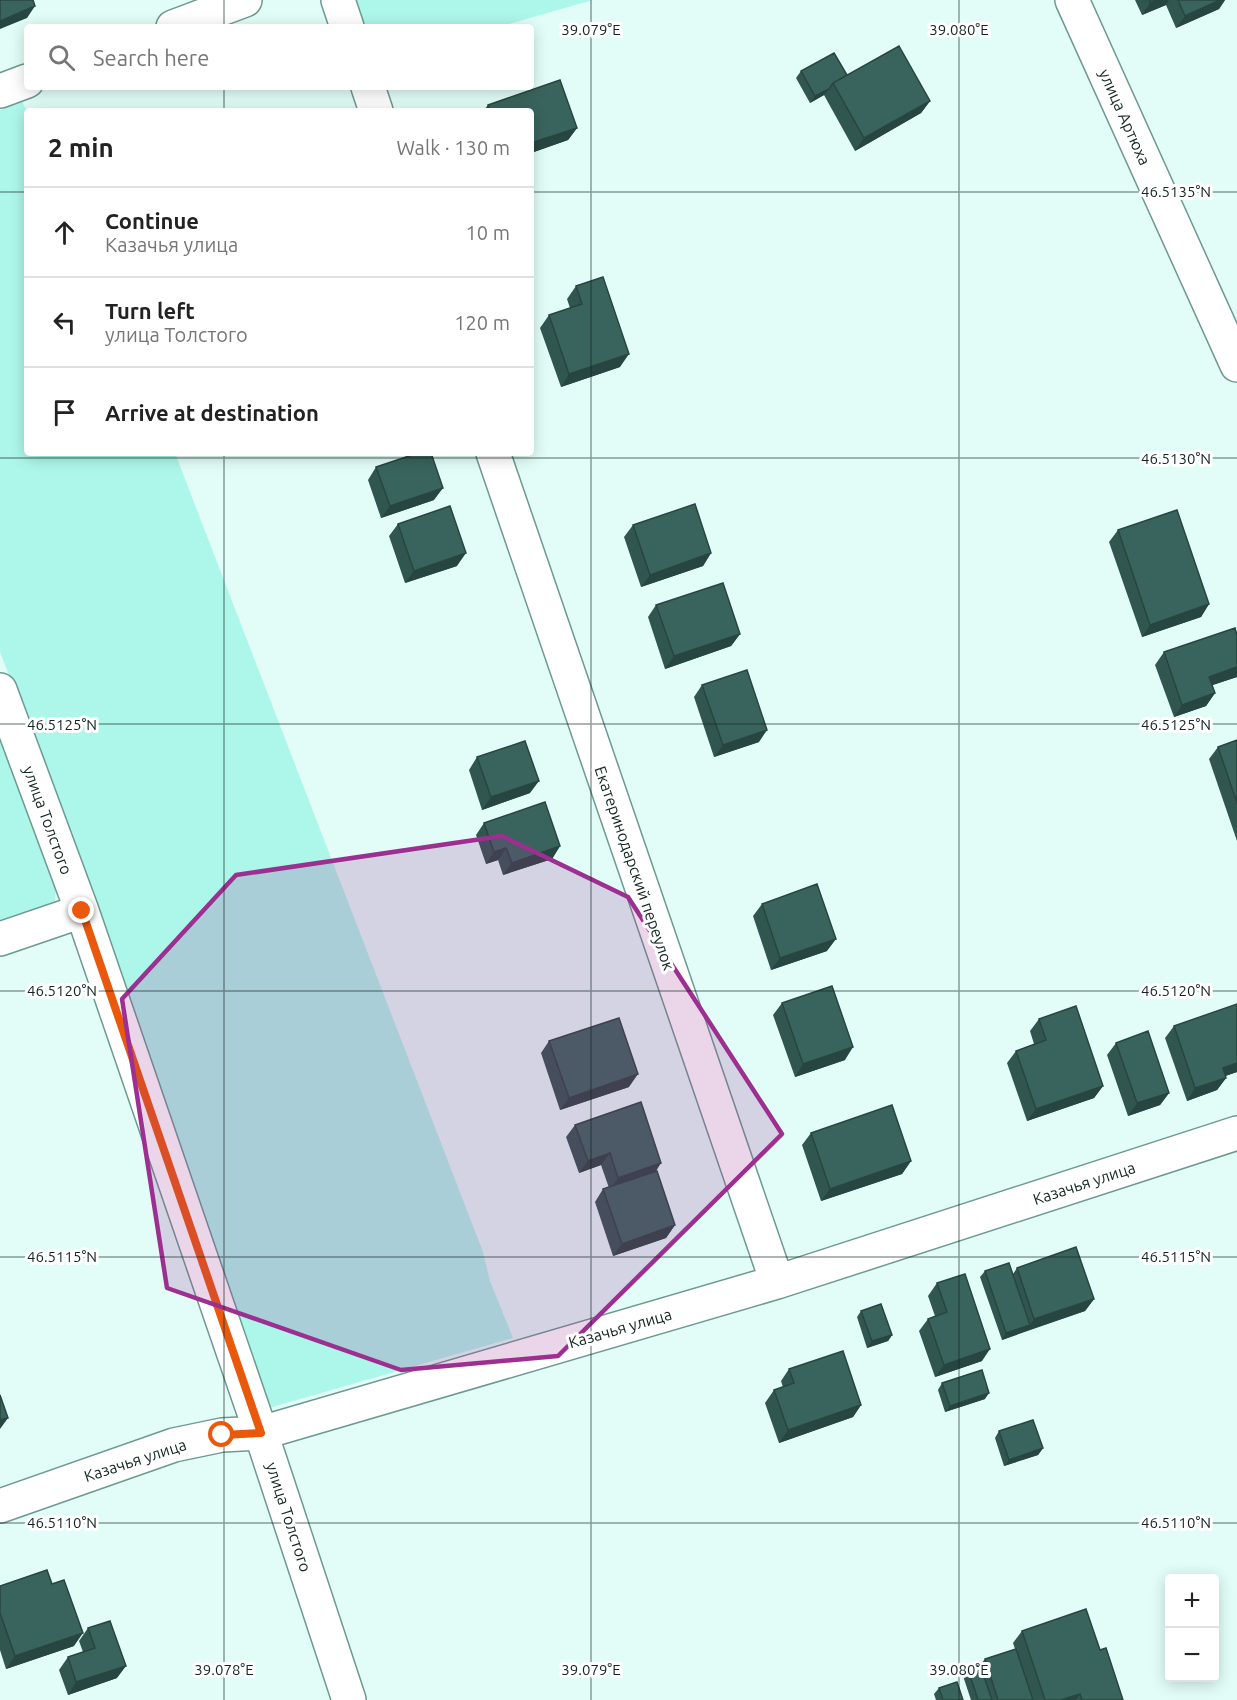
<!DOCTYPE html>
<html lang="en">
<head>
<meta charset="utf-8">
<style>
  :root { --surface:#fff; --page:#f2f2f2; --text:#222; --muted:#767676; --line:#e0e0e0 }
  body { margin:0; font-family:Ubuntu,sans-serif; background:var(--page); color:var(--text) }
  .controls { position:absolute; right:18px; bottom:18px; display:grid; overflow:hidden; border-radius:6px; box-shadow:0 3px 15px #0003 }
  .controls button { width:54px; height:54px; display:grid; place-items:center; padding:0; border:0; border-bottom:2px solid var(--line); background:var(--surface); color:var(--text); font:30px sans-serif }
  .stop { position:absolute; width:18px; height:18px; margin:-14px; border:4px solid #ea580c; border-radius:50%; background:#fff }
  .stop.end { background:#ea580c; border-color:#fff; box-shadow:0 2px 6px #0008 }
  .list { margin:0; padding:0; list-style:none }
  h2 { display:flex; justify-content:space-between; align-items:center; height:78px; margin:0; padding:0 24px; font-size:26px }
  h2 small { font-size:20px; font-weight:400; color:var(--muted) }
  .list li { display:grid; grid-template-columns:39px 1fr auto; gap:18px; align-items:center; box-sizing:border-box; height:90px; padding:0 24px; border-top:2px solid var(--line) }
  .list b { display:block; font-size:22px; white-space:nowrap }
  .list p { margin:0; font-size:20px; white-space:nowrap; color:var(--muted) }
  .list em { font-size:20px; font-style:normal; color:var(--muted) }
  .icon { flex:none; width:33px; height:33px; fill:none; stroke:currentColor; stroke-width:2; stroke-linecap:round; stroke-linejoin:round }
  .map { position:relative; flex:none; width:1237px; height:1700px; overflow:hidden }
  .search { position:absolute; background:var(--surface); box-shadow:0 3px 15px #0003; left:24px; top:24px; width:510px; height:66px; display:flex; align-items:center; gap:15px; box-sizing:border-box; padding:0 21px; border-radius:6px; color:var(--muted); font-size:22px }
  .panel { position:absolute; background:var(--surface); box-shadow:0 3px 15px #0003; left:24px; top:108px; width:510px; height:348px; border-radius:6px }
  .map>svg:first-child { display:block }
  .green { fill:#adf7ea }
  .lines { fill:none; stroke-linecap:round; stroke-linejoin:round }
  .minor-casing { stroke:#6d9991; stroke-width:36 }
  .minor { stroke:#fff; stroke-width:33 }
  .wall { fill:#315650 }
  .shaded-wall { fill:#284641 }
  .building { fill:#39645d; stroke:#284641; stroke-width:1.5 }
  .route { stroke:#ea580c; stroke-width:8 }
  .marked { fill:#9c2f90; fill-opacity:0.2; stroke:#9c2f90; stroke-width:4.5; stroke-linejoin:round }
  .ticks { fill:none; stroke:#132522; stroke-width:1.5; stroke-opacity:0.45 }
  .labels { text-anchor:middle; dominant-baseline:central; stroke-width:6; stroke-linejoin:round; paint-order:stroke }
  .street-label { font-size:16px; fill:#132522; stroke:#fff }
  .ticks-label { font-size:15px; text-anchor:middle; fill:#132522; stroke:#fff; stroke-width:6; stroke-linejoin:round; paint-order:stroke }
</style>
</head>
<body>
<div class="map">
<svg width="1237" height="1700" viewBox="0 0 1237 1700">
  <rect width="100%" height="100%" fill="#e2fdf8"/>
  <!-- green -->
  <path class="green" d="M354 0H593L498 27H366L356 14Z
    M22 101 27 112V453H175L483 1252 490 1281 513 1338 269 1408 99 909 0 652V110Z
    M0 737 56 887 55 903 0 924Z"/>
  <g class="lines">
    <defs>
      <path id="minor" d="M338 0 347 27
        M1072 0 1237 365
        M173 27 245 0
        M368 87 376 111
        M0 91 27 81
        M493 453 777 1282
        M0 690 82 911 261 1433 349 1700
        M0 939 82 911
        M0 1506 174 1445 222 1435 261 1433 777 1282 1237 1133"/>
    </defs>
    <!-- minor casing -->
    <use href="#minor" class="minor-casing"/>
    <!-- minor -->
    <use href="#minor" class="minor"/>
  </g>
  <!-- wall -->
  <path class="wall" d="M1135 0H1225L1219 9 1176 28 1166 5 1142 15Z
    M801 71 847 75 930 101 921 113 855 151 824 95 810 103 796 78Z
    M560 80 577 128 568 140 531 153V111H483L488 105Z
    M576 286 620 367 561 387 540 328 549 315 570 308 567 299Z
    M376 467 434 500 381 518 368 480Z
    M398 524 457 566 405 583 389 536Z
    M633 525 711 553 703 566 641 587 624 537Z
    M1118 530 1209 604 1201 617 1142 637 1109 542Z
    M656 605 740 634 731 646 665 669 648 617Z
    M1237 635V677L1212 685 1215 693 1206 706 1174 717 1155 665 1164 652Z
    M702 685 759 742 714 757 694 697Z
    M1237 740V841L1209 759 1218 747Z
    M477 757 530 793 482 810 469 770Z
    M484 823 560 846 552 859 503 875 498 860 486 864 476 835Z
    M762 904 827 951 771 970 753 916Z
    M782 1003 845 1060 795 1077 773 1015Z
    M1039 1019 1103 1086 1094 1098 1027 1121 1007 1063 1016 1051 1034 1044 1030 1031Z
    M1174 1026 1237 1072 1225 1076 1226 1078 1217 1090 1187 1101 1165 1038Z
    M549 1041 629 1087 560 1110 541 1053Z
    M1116 1043 1169 1093 1160 1105 1128 1116 1107 1055Z
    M575 1125 656 1172 675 1225 666 1238 613 1256 595 1202 603 1189 609 1188 601 1165 579 1173 566 1137Z
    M811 1133 911 1161 902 1174 821 1201 802 1145Z
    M1017 1268 1094 1299 1085 1311 1002 1340 980 1277 985 1271 1013 1274Z
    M937 1283 982 1361 935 1377 919 1331 928 1319 935 1316 928 1296Z
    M861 1311 892 1335 888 1341 867 1348 857 1317Z
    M789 1369 861 1405 853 1417 779 1443 765 1403 774 1390 783 1387 781 1381Z
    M942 1383 985 1399 945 1412 938 1390Z
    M999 1431 1043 1448 1038 1455 1004 1466 995 1438Z
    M0 1586 74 1646 6 1669 0 1650Z
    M88 1628 117 1678 68 1695 59 1670 68 1657 83 1652 79 1641Z
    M1022 1631 1100 1650 1123 1700H971L963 1676 968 1669 980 1665 985 1659 1015 1649 1013 1643Z
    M939 1688 963 1700H936L934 1694Z"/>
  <!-- shaded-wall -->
  <path class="shaded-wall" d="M1157 0H1169L1166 5 1142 15 1150 3Z
    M1220 0H1225L1219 9 1176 28 1185 16Z
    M35 6 27 18 0 29V21Z
    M829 89 824 95 810 103 815 96Z
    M930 101 921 113 855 151 864 138Z
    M577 128 568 140 531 153V143Z
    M629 354 620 367 561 387 569 374Z
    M443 488 434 500 381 518 390 506Z
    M466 553 457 566 405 583 414 571Z
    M711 553 703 566 641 587 650 575Z
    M1209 604 1201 617 1142 637 1150 625Z
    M740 634 731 646 665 669 674 656Z
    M1237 667V677L1201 689 1209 677Z
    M1215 693 1206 706 1174 717 1182 705Z
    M767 730 759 742 714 757 723 745Z
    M539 781 530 793 482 810 491 797Z
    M560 846 552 859 503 875 512 863Z
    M506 848 498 860 486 864 494 852Z
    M836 939 827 951 771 970 780 958Z
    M853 1047 845 1060 795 1077 803 1064Z
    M1237 1063V1072L1214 1080 1223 1068Z
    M638 1074 629 1087 560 1110 569 1098Z
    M1226 1078 1217 1090 1187 1101 1195 1088Z
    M1103 1086 1094 1098 1027 1121 1036 1109Z
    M1169 1093 1160 1105 1128 1116 1137 1103Z
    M610 1153 601 1165 579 1173 588 1161Z
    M911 1161 902 1174 821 1201 830 1189Z
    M661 1163 653 1176 610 1190 618 1178Z
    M675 1225 666 1238 613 1256 622 1244Z
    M1094 1299 1085 1311 1026 1331 1034 1319Z
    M1030 1325 1026 1331 1002 1340 1006 1333Z
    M892 1335 888 1341 867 1348 872 1341Z
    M990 1349 982 1361 935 1377 944 1365Z
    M989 1393 985 1399 945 1412 950 1406Z
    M861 1405 853 1417 779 1443 788 1430Z
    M8 1418 0 1429V1420Z
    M1043 1448 1038 1455 1004 1466 1009 1460Z
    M83 1633 74 1646 6 1669 15 1656Z
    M126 1666 117 1678 68 1695 76 1682Z
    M1080 1694 1076 1700H1061Z"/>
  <!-- building -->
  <path class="building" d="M0 0H33L35 6 0 21Z
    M1149 0H1157L1150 3Z
    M1178 0H1220L1185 16Z
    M899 46 930 101 864 138 833 83Z
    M834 53 847 75 833 83 829 89 815 96 801 71Z
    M560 80 577 128 531 143V111H490L488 105Z
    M603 277 629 354 569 374 549 315 582 304 576 286Z
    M418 453H431L443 488 390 506 376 467Z
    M695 504 711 553 650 575 633 525Z
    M450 506 466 553 414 571 398 524Z
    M1177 510 1209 604 1150 625 1118 530Z
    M723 583 740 634 674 656 656 605Z
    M1235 628 1237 635V667L1209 677 1215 693 1182 705 1164 652Z
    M747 670 767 730 723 745 702 685Z
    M1237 740V803L1218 747Z
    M525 741 539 781 491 797 477 757Z
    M545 802 560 846 512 863 506 848 494 852 484 823Z
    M817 884 836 939 780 958 762 904Z
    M832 986 853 1047 803 1064 782 1003Z
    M1237 1004V1063L1223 1068 1226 1078 1195 1088 1174 1026Z
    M1076 1006 1103 1086 1036 1109 1016 1051 1046 1040 1039 1019Z
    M619 1018 638 1074 569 1098 549 1041Z
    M1148 1031 1169 1093 1137 1103 1116 1043Z
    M641 1102 661 1163 618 1178 610 1153 588 1161 575 1125Z
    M892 1105 911 1161 830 1189 811 1133Z
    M657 1171 675 1225 622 1244 603 1189Z
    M1076 1247 1094 1299 1034 1319 1017 1268Z
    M1009 1263 1030 1325 1006 1333 985 1271Z
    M965 1274 990 1349 944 1365 928 1319 947 1312 937 1283Z
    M881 1304 892 1335 872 1341 861 1311Z
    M843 1351 861 1405 788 1430 774 1390 794 1383 789 1369Z
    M982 1370 989 1393 950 1406 942 1383Z
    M0 1395 8 1418 0 1420Z
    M1033 1420 1043 1448 1009 1460 999 1431Z
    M47 1570 52 1584 64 1580 83 1633 15 1656 0 1613V1586Z
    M1086 1609 1100 1650 1106 1648 1123 1700H1082L1080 1694 1061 1700H1045L1022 1631Z
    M110 1621 126 1666 76 1682 68 1657 95 1648 88 1628Z
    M1016 1649 1033 1700H998L985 1659Z
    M980 1665 992 1700H978L968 1669Z
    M957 1682 963 1700H943L939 1688Z"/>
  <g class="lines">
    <!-- route -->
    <path class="route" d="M82 911 261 1433 222 1435"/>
  </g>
  <!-- marked area -->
  <path class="marked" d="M502 836 628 897 782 1134 558 1356 401 1370 167 1288 122 999 236 875Z"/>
  <!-- ticks -->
  <path class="ticks" d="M224 0V27M591 0V1700M959 0V1700M224 87V111M0 192H27M531 192H1237M224 453V1700M0 458H1237M0 724H1237M0 991H1237M0 1257H1237M0 1523H1237"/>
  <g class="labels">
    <!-- street labels -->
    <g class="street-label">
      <text transform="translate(1125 117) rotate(66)">улица Артюха</text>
      <text transform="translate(48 820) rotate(70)">улица Толстого</text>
      <text transform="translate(635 868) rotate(71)">Екатеринодарский переулок</text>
      <text transform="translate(1084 1183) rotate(-18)">Казачья улица</text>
      <text transform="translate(620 1328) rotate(-16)">Казачья улица</text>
      <text transform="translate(135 1460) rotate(-18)">Казачья улица</text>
      <text transform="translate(289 1517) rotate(72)">улица Толстого</text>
    </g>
  </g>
  <g class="ticks-label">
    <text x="591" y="35">39.079°E</text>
    <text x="959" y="35">39.080°E</text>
    <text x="1176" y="197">46.5135°N</text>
    <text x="1176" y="464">46.5130°N</text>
    <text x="62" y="730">46.5125°N</text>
    <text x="1176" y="730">46.5125°N</text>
    <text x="62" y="996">46.5120°N</text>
    <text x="1176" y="996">46.5120°N</text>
    <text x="62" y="1262">46.5115°N</text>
    <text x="1176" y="1262">46.5115°N</text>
    <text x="62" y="1528">46.5110°N</text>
    <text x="1176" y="1528">46.5110°N</text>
    <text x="224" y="1675">39.078°E</text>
    <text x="591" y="1675">39.079°E</text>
    <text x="959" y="1675">39.080°E</text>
  </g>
</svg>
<div class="controls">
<button>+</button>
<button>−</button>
</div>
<div class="stop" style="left:222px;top:1435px"></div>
<div class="stop end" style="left:82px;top:911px"></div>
<div class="search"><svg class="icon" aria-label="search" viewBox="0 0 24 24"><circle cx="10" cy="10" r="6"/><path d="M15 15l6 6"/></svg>Search here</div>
<section class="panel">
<h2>2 min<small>Walk · 130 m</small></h2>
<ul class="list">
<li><svg class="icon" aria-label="ahead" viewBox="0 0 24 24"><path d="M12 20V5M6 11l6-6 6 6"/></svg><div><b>Continue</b><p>Казачья улица</p></div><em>10 m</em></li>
<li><svg class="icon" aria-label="left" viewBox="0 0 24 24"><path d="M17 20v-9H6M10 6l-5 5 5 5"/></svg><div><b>Turn left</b><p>улица Толстого</p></div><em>120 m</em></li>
<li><svg class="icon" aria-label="arrive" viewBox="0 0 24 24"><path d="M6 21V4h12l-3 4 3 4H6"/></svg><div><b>Arrive at destination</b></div></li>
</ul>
</section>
</div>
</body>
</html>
